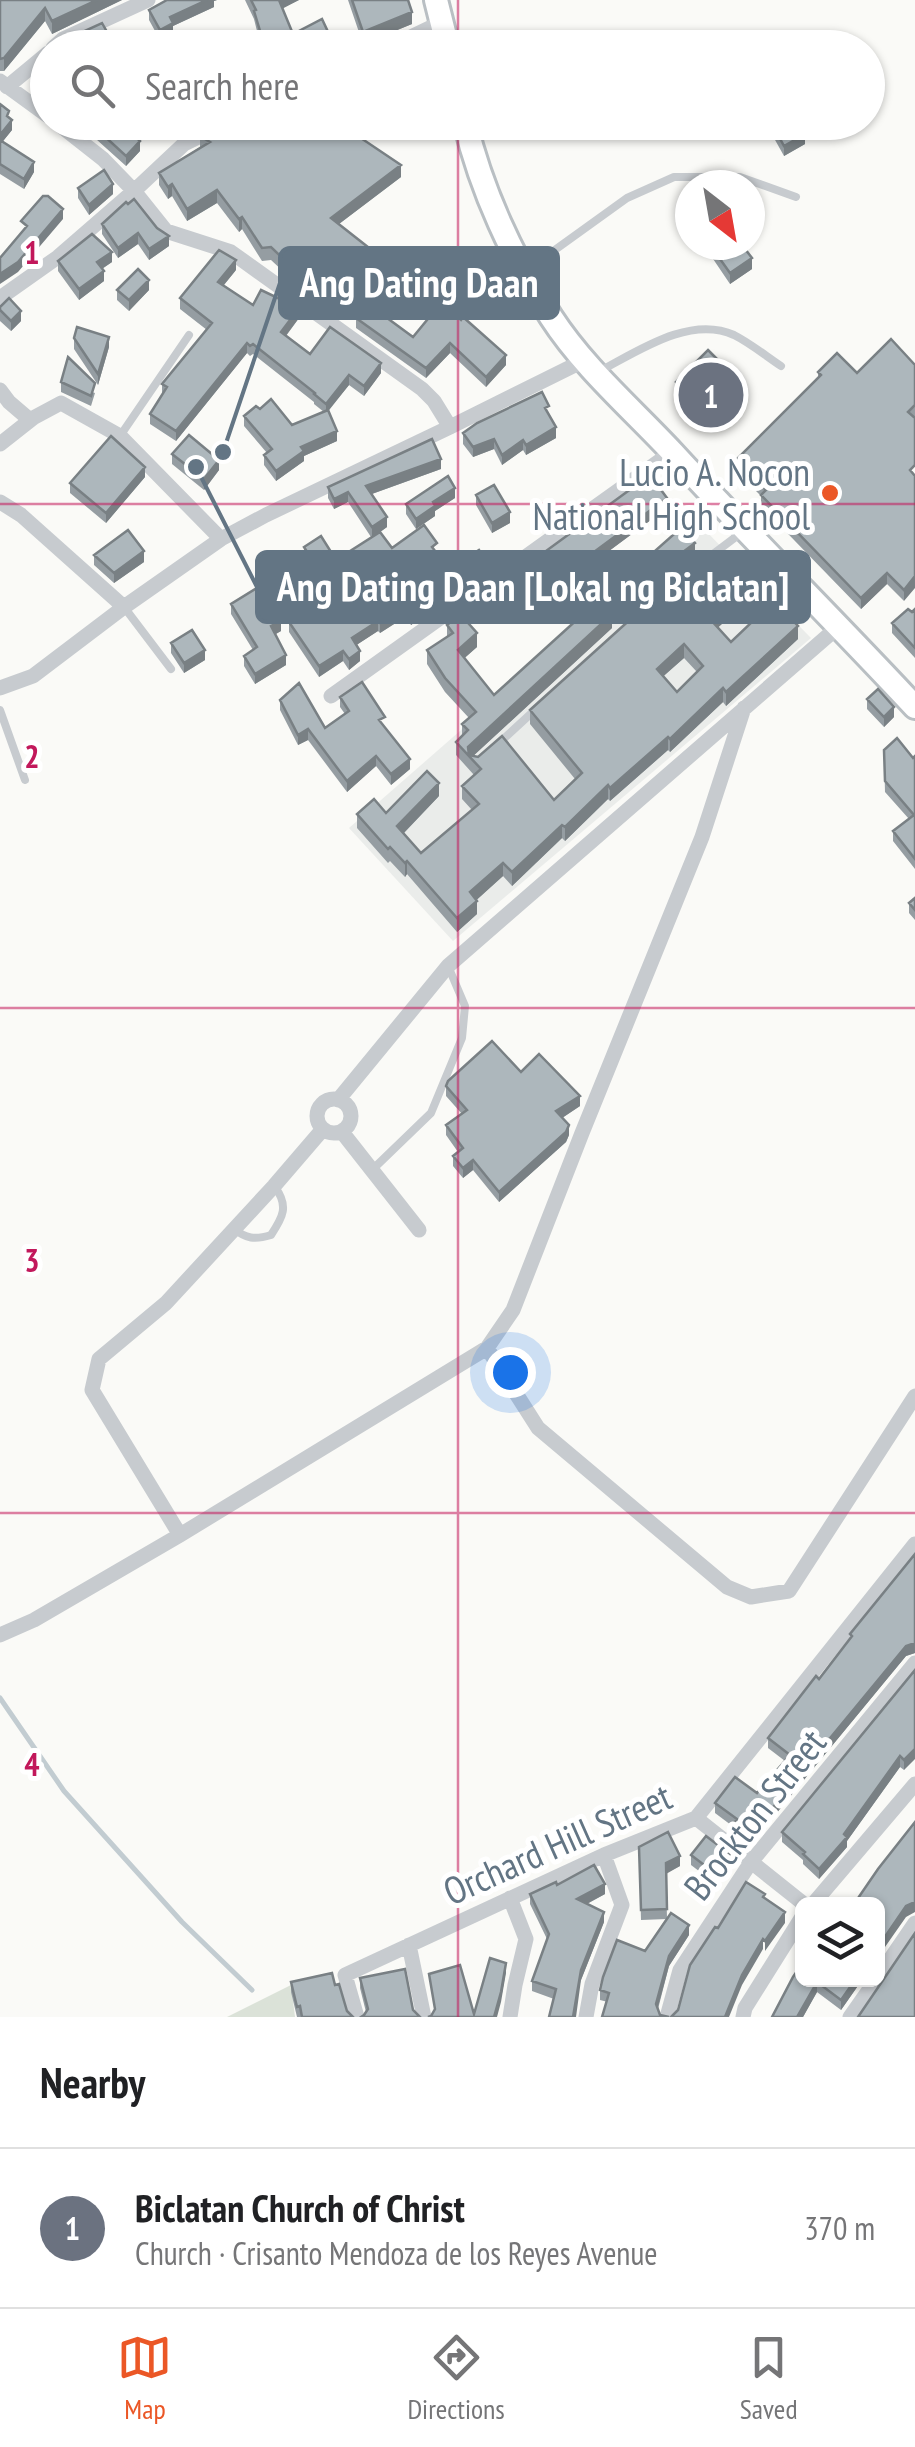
<!DOCTYPE html>
<html lang="en">
<head>
<meta charset="utf-8">
<style>
  :root { --surface:#fff; --page:#f6f6f6; --text:#202124; --muted:#757577; --line:#e0e0e0; --accent:#eb5726 }
  body { margin:0; font-family:"PT Sans Narrow",sans-serif; background:var(--page); color:var(--text) }
  .controls { position:absolute; right:30px; bottom:30px; display:grid; overflow:hidden; border-radius:15px; box-shadow:0 2px 8px #0004 }
  .controls button { width:90px; height:90px; display:grid; place-items:center; padding:0; border:0; border-bottom:2px solid var(--line); background:var(--surface); color:var(--text); font:50px sans-serif }
  .compass { position:absolute; left:675px; top:170px; width:90px; height:90px; border-radius:50%; background:var(--surface); box-shadow:0 2px 8px #0004; rotate:149deg }
  .you { position:absolute; left:510px; top:1372px; width:35px; height:35px; margin:-25px; border:8px solid #fff; border-radius:50%; background:#1a73e8; box-shadow:0 0 0 15px #1a73e833 }
  .badge { display:grid; place-items:center; width:65px; height:65px; border-radius:50%; background:var(--accent); color:#fff; font-size:32px; font-weight:700 }
  .pin { position:absolute; translate:-50% -50%; border:5px solid #fff; box-shadow:0 2px 10px #0006 }
  .list { margin:0; padding:0; list-style:none }
  h2 { display:flex; justify-content:space-between; align-items:center; height:130px; margin:0; padding:0 40px; font-size:42px }
  h2 small { font-size:32px; font-weight:400; color:var(--muted) }
  .list li { display:grid; grid-template-columns:65px 1fr auto; gap:30px; align-items:center; box-sizing:border-box; height:160px; padding:0 40px; border-top:2px solid var(--line) }
  .list b { display:block; font-size:38px; white-space:nowrap }
  .list p { margin:0; font-size:32px; white-space:nowrap; color:var(--muted) }
  .list em { font-size:32px; font-style:normal; color:var(--muted) }
  .icon { flex:none; width:55px; height:55px; fill:none; stroke:currentColor; stroke-width:2; stroke-linecap:round; stroke-linejoin:round }
  .map { position:relative; flex:none; width:915px; height:2017px; overflow:hidden }
  .search { position:absolute; background:var(--surface); box-shadow:0 2px 8px #0004; left:30px; right:30px; top:30px; height:110px; display:flex; align-items:center; gap:25px; box-sizing:border-box; padding:0 35px; border-radius:55px; color:var(--muted); font-size:38px }
  .sheet { height:290px; background:var(--surface) }
  nav { display:flex; justify-content:space-around; align-items:center; box-sizing:border-box; height:140px; border-top:2px solid var(--line); background:var(--surface); font-size:28px; color:var(--muted) }
  nav a { display:grid; justify-items:center; gap:5px }
  nav .on { color:var(--accent) }
  .map>svg:first-child { display:block }
  .built { fill:#eaecea }
  .green { fill:#dbe2d8 }
  .lines { fill:none; stroke-linecap:round; stroke-linejoin:round }
  .stream { stroke:#c2ccd1; stroke-width:5 }
  .secondary-casing { stroke:#b9bfc3; stroke-width:28 }
  .lane { stroke:#c7cbcf; stroke-width:8 }
  .street { stroke:#c7cbcf; stroke-width:15 }
  .secondary { stroke:#fff; stroke-width:22 }
  .wall { fill:#959da2; fill-rule:evenodd }
  .shaded-wall { fill:#798084 }
  .building { fill:#adb7bc; stroke:#798084; stroke-width:2.5; fill-rule:evenodd }
  .grid { fill:none; stroke:#c2185b; stroke-width:2.5; stroke-opacity:0.55 }
  .poi-dot { fill:#eb5726; stroke:#fff; stroke-width:4 }
  .labels { text-anchor:middle; dominant-baseline:central; stroke-width:10; stroke-linejoin:round; paint-order:stroke }
  .poi-label { font-size:38px; fill:#637584; stroke:#fff; text-anchor:end }
  .street-label { font-size:38px; fill:#637584; stroke:#fff }
  .grid-label { font-size:32px; text-anchor:middle; font-weight:bold; fill:#c2185b; stroke:#fff; stroke-width:10; stroke-linejoin:round; paint-order:stroke }
  .leader { fill:none; stroke:#637584; stroke-width:4 }
  .callout-dot { fill:#637584; stroke:#fff; stroke-width:4 }
  .callout { fill:#637584; stroke:#637584; stroke-width:4 }
  .callout-label { font-size:40px; text-anchor:middle; font-weight:bold; fill:#fff }
</style>
</head>
<body>
<div class="map">
<svg width="915" height="2017" viewBox="0 0 915 2017">
  <rect width="100%" height="100%" fill="#fafaf7"/>
  <!-- built -->
  <path class="built" d="M698 523 811 638 453 941 349 828Z"/>
  <!-- green -->
  <path class="green" d="M291 1985 295 2017H227Z"/>
  <g class="lines">
    <!-- stream -->
    <path class="stream" d="M0 1698 64 1791 182 1922 252 1990"/>
    <defs>
      <path id="secondary" d="M436 0 448 48
        M465 122C481 190 513 259 551 317 584 368 632 409 673 453 752 539 835 621 915 707"/>
    </defs>
    <!-- secondary casing -->
    <use href="#secondary" class="secondary-casing"/>
    <!-- lane -->
    <path class="lane" d="M527 270 627 198 674 177H740L796 197
      M600 371C638 351 690 315 734 335 750 343 766 356 781 366
      M120 436 189 335
      M684 576 741 533
      M124 607 171 669
      M0 710 25 780
      M499 743 536 709
      M372 1170 431 1113 462 1038 465 1006 448 966
      M233 1228C246 1239 255 1240 271 1235 283 1217 289 1206 275 1187"/>
    <!-- street -->
    <path class="street" d="M53 48 63 39 148 0
      M388 48 442 22
      M0 81 48 116
      M7 87 48 53
      M56 122 103 159 134 191 166 231 231 252 422 389 434 401 450 427
      M0 298 58 257 134 191 184 144 229 122
      M0 390 9 402 30 420
      M0 444 33 418 61 403 120 436 221 539
      M0 502 21 515 124 607
      M0 688 33 676 124 607 221 539 266 515 450 427 585 360
      M331 696 672 452
      M317 1116a17 17 0 1 1 34 0a17 17 0 1 1-34 0Z
      M338 1100 448 966 838 627
      M342 1132 419 1230
      M487 1348 538 1428 727 1587 751 1597 789 1591 915 1396
      M180 1535 92 1390 99 1359 166 1303 274 1186 323 1129
      M0 1635 34 1620 180 1535 487 1348 513 1310 582 1133 702 837 744 708
      M696 1818 804 1904
      M813 1904 915 1784
      M409 1945 424 2017
      M878 1977 915 1923
      M357 2017 345 1975 604 1855 696 1818 915 1544
      M510 2017 515 1985 526 1939 510 1898
      M586 2017 592 1984 622 1905 604 1855
      M667 2017 680 1970 751 1862 915 1663
      M743 2017 745 2008 802 1917
      M850 2017 876 1980"/>
    <!-- secondary -->
    <use href="#secondary" class="secondary"/>
  </g>
  <!-- wall -->
  <path class="wall" d="M0 0H122L52 34 45 21 4 71H0Z
    M167 0H217L214 1V7L173 26V33L160 40 149 20V10Z
    M245 0H299L282 8 293 34 329 46 258 35 254 19Z
    M348 0H408L412 24 363 44Z
    M0 104 9 118 12 130 2 142 34 172 24 189 0 174Z
    M77 122H120L140 151 126 166Z
    M765 122H798L805 144 784 156Z
    M200 136 401 177 339 224 403 283 384 310 335 275 318 301 301 288 271 260 262 261 242 229 239 232 217 203 187 221 172 196 168 199 159 185V173L200 147Z
    M78 188 113 194 89 215 78 198Z
    M126 202 169 246 149 260 138 244 118 258 102 234V224Z
    M707 245H742L752 269 730 284 707 250Z
    M58 261 112 262 102 269 104 281 79 300 58 271Z
    M236 270 224 285 253 305 299 318 286 336 310 354 381 373 364 396 349 385 328 410 337 441 304 456V461L276 481 264 465V455L267 453 244 426V416L260 409 292 425 324 412 314 404V402L253 354 250 356 247 353 176 441 150 424V414L162 394V384L207 330 180 309V298Z
    M461 278 500 298 478 312 461 288Z
    M117 290H149L129 311 117 300Z
    M441 303 506 365 486 387 450 353 426 378 356 328V318L413 337Z
    M0 307 21 321 11 331 0 321Z
    M74 338 109 347 98 385 74 349Z
    M915 365V416L904 601 887 584 861 609 761 506V496L736 471V460L818 379V372L857 373Z
    M61 382 95 393 91 406 61 392Z
    M676 382 746 399 716 430 676 392Z
    M549 414 556 438 526 455 523 450 502 465 494 449 473 457 463 444V433Z
    M172 454 219 470 204 490 172 464Z
    M441 469 372 494 387 527 380 532 392 548 437 554 449 569 486 571 411 625 405 617 380 633 378 631 356 645 360 661 349 670 343 661 319 677 289 632V622L312 605 304 591V581L315 574 304 558V547L336 560 371 537 348 502 334 509 328 498V487Z
    M145 477 106 523 70 493V483Z
    M476 495 510 523 492 533 476 505Z
    M455 498 435 511V516L416 529 406 514V504Z
    M667 508 582 571V578L566 590 546 562V551Z
    M94 555 144 562 114 583 94 565Z
    M695 558 663 582 633 609 621 596V581Z
    M231 604 281 631 275 634 286 665 255 684 244 666V656L253 650 231 614Z
    M915 609V658L892 633V623Z
    M583 618 612 628 473 756 554 800 575 779 530 724V710L723 623 718 627 731 642 798 639 726 706 723 702 670 752 668 750 610 801 608 799 565 841 562 838 512 886 503 876 476 900 477 914 457 932 407 874 405 877 390 861 388 863 357 828V814L386 813 439 796 404 833 421 853 472 810 462 799V786L474 775 456 755V742L462 735V724L469 718 445 692 427 664V650L447 637V625L477 647 464 658 494 695ZM684 658 697 672 677 692 663 676Z
    M171 643 205 660 184 673 171 653Z
    M340 697 385 727 410 769 391 785 376 766 347 792 308 740 298 745 280 710V700L325 728 345 714 340 707Z
    M867 699 894 717 884 727 867 709Z
    M884 750 913 758 915 756V869L893 841V831L909 819 885 792Z
    M915 898V920L909 913V903Z
    M521 1072 580 1106 562 1118 569 1135 566 1142 499 1202 473 1170 463 1178 453 1166V1156L458 1152 446 1135V1125L462 1114 446 1096V1086Z
    M915 1554V1653L906 1656 751 1844 735 1832V1828L715 1813V1803L757 1793 785 1761 768 1748V1738L819 1679 850 1640V1634Z
    M915 1670 904 1770 900 1767 847 1841V1847L819 1879 803 1864V1860L782 1842V1832Z
    M639 1847 680 1866 666 1873 667 1919 689 1935 669 1966 658 2009 660 2015 600 2000V1990L645 1951 667 1919 641 1920Z
    M691 1855 731 1865 716 1884 691 1865Z
    M557 1885 605 1894 587 1904 604 1922 581 1980 554 1999 532 1991V1981L547 1939 530 1904V1894Z
    M802 1964 862 1980 841 2010 817 1992 803 2017H772Z
    M360 1978 413 2010 364 2015 366 2012 360 1988Z
    M291 1982 335 1985 347 2011 353 2017H297L291 1992Z"/>
  <!-- shaded-wall -->
  <path class="shaded-wall" d="M97 0H122L52 34V21Z
    M207 0H217L214 1V7L173 26V33L160 40V30L170 17Z
    M278 0H299L278 11Z
    M45 8V21L4 71V58Z
    M412 12V24L363 44V32Z
    M329 34V46L307 48V46Z
    M111 39V48H95Z
    M12 120V130L0 145V135Z
    M805 134V144L784 156V146Z
    M140 141V151L126 166V156Z
    M34 162V172L24 189V179Z
    M401 165V177L331 230V218Z
    M113 184V194L89 215V205Z
    M172 184V196L168 199V187Z
    M217 190V203L187 221V209Z
    M63 209V219L18 272 0 284V274Z
    M242 217V229L239 232V219Z
    M138 233V244L118 258V248Z
    M169 236V246L149 260V249Z
    M112 252V262L97 272V262Z
    M752 258V269L730 284V273Z
    M236 260V270L218 292V282Z
    M335 263V275L318 301V289Z
    M403 270V283L384 310V297Z
    M104 271V281L79 300V289Z
    M149 280V290L129 311V300Z
    M500 287V298L478 312V302Z
    M299 308V318L281 342V332Z
    M21 311V321L11 331V321Z
    M109 337V347L98 385V374Z
    M247 343V353L176 441V431Z
    M450 343V353L426 378V368Z
    M506 355V365L486 387V377Z
    M381 363V373L364 396V386Z
    M349 375V385L326 414V404Z
    M746 388V399L716 430V420Z
    M556 427V438L526 455V445Z
    M337 431V441L304 456V461L276 481V471L301 447Z
    M494 439V449L473 457V447Z
    M523 440V450L502 465V455Z
    M441 459V469L366 496V486Z
    M219 460V470L204 490V479Z
    M145 467V477L106 523V513Z
    M455 488V498L435 511V516L416 529V519L433 502Z
    M348 492V502L334 509V499Z
    M667 498V508L582 571V578L566 590V580L579 563Z
    M510 512V523L492 533V523Z
    M387 517V527L372 538V527Z
    M695 543V558L663 582 633 609V594L663 567Z
    M144 551V562L114 583V573Z
    M486 561V571L411 625V615Z
    M887 573V584L861 609V598Z
    M915 576V588L904 601V590Z
    M405 607V617L380 633V623Z
    M723 610V623L711 634V620Z
    M612 614V628L471 758 468 755V747Z
    M281 621V631L271 637V626Z
    M378 621V631L352 648V638Z
    M798 626V639L726 706V692Z
    M477 633V647L458 664V650Z
    M684 644V658L657 682V669Z
    M205 650V660L184 673V663Z
    M343 651V661L319 677V666Z
    M360 651V661L349 670V659Z
    M286 655V665L255 684V674Z
    M723 688V702L670 752V739Z
    M894 707V717L884 727V717Z
    M308 729V740L298 745V735Z
    M668 737V750L610 801V788Z
    M376 756V766L347 792V781Z
    M410 759V769L391 785V774Z
    M439 783V796L397 840V826Z
    M608 785V799L565 841V827Z
    M562 825V838L512 886V872Z
    M407 861V874L405 877V863Z
    M503 863V876L470 906V892Z
    M477 901V914L457 932V918Z
    M580 1096V1106L556 1122V1111Z
    M569 1125V1135L566 1142 499 1202V1192Z
    M473 1160V1170L463 1178V1168Z
    M915 1643V1653L906 1656 751 1844V1834L906 1646Z
    M915 1749V1759L904 1770V1760Z
    M900 1756V1767L847 1841V1847L819 1879V1869Z
    M731 1855V1865L716 1884V1874Z
    M680 1856V1866L666 1874V1863Z
    M605 1884V1894L577 1909V1899Z
    M915 1902V1912L906 1917 878 1957V1947L906 1906Z
    M604 1912V1922L581 1980 576 2017H573L581 1970Z
    M785 1912V1923L765 1951V1941Z
    M689 1925V1935L669 1966 656 2014V2004L669 1956Z
    M763 1939V1949L742 1985 729 2017H725L742 1975Z
    M506 1963V1973L501 2002 497 2017H494Z
    M855 1980H862L841 2010V2000Z
    M817 1982V1992L803 2017H797Z"/>
  <!-- building -->
  <path class="building" d="M0 0H97L52 21 45 8 4 58 0 59Z
    M167 0H207L170 17 173 23 160 30 149 10Z
    M251 0H279L293 34 322 19 329 34 307 46V48H232L261 34 254 11 256 10Z
    M352 0H408L412 12 363 32Z
    M102 23 111 39 95 48H74L69 38Z
    M0 104 9 111 7 116 12 120 0 135Z
    M89 122H120L140 141 126 156Z
    M229 122H337L401 165 331 218 373 251 374 250 403 270 384 297 335 263 318 289 301 276 271 247 262 248 242 217 239 219 217 190 187 209 172 184 168 187 159 173 210 142 200 136Z
    M771 122H798L805 134 784 146Z
    M0 140 34 162 24 179 0 164Z
    M104 170 113 184 89 205 78 188Z
    M43 196H48L63 209 18 262 0 274V258L27 226 21 221Z
    M134 199 157 228 169 236 149 249 138 233 118 248 102 224 126 202 128 204Z
    M92 234 112 252 97 262 104 271 79 289 58 261Z
    M710 245H742L752 258 730 273Z
    M219 250 236 260 218 282 253 305 261 290 284 301 287 298 299 308 281 332 310 354 330 327 381 363 364 386 349 375 326 404 314 394 315 393 253 344 250 346 247 343 176 431 150 414 167 387 162 384 212 323 180 298Z
    M138 269 149 280 129 300 117 290Z
    M9 298 21 311 11 321 0 310V307Z
    M441 303 461 320 463 317 506 355 486 377 450 343 426 368 356 318 368 304 413 337Z
    M77 327 109 337 98 374 74 338Z
    M891 339 915 365V405L908 412 915 418V465L910 470 915 476V576L904 590 887 573 861 598 761 495 766 490 736 460 821 375 818 372 837 353 857 373Z
    M708 350 746 388 716 420 676 382Z
    M68 357 95 383 91 396 61 382Z
    M542 392 549 406 545 408 556 427 526 445 523 440 502 455 494 439 473 447 463 433 477 423Z
    M271 399 292 425 328 410 337 431 301 447 304 451 276 471 264 455 272 449 244 416 256 406 260 409Z
    M189 435 219 460 204 479 172 454Z
    M111 436 145 467 106 513 70 483Z
    M432 439 441 459 366 486 387 517 372 527 348 492 334 499 328 487Z
    M650 475 667 498 579 563 582 568 566 580 546 551Z
    M448 476 455 488 433 502 435 506 416 519 406 504Z
    M494 485 510 512 492 523 476 495Z
    M424 525 437 543 432 547 449 569 479 550 486 561 411 615 405 607 380 623 378 621 352 638 360 651 349 659 343 651 319 666 289 622 316 602 304 581 320 572 304 547 321 536 336 560 380 532 392 548Z
    M682 527 695 543 663 567 633 594 621 581Z
    M128 530 144 551 114 573 94 555Z
    M686 569 723 610 711 620 731 642 774 601 798 626 726 692 723 688 670 739 668 737 610 788 608 785 565 827 562 825 512 872 503 863 470 892 477 901 457 918 407 861 405 863 390 847 388 849 357 814 374 799 386 813 427 771 439 783 397 826 421 853 479 804 462 786 481 769 456 742 468 730 462 724 476 712 445 678 427 650 453 633 447 625 460 614 477 633 458 650 494 695 581 616 583 618 600 602 612 614 468 747 469 755 478 757 502 736 554 800 582 773 530 710ZM684 644 703 666 677 692 657 669Z
    M260 586 281 621 271 626 286 655 255 674 244 656 257 647 231 604Z
    M908 609 912 612 915 609V648L892 623Z
    M192 630 205 650 184 663 171 643Z
    M362 682 385 717 379 720 410 759 391 774 376 756 347 781 308 729 298 735 280 700 299 683 325 728 349 711 340 697Z
    M878 689 894 707 884 717 867 699Z
    M897 738 913 758 915 756V859L893 831 914 815 885 781 884 750Z
    M915 898V910L909 903Z
    M492 1041 521 1072 539 1054 580 1096 556 1111 569 1125 566 1132 499 1192 473 1160 463 1168 453 1156 463 1148 446 1125 467 1110 446 1086 448 1081Z
    M915 1554V1643L906 1646 751 1834 735 1822 737 1819 715 1803 735 1777 757 1793 790 1755 768 1738 816 1676 819 1679 852 1636 850 1634Z
    M915 1670V1749L904 1760 900 1756 844 1834 847 1837 819 1869 803 1854 805 1852 782 1832Z
    M915 1822V1902L906 1906 878 1947V1904H854L878 1869Z
    M668 1832 680 1856 666 1863 667 1909 641 1910 639 1847Z
    M706 1836 731 1855 716 1874 691 1855Z
    M594 1865 605 1884 577 1899 604 1912 581 1970 573 2017H549L556 1989 532 1981 549 1934 530 1894 556 1882 557 1885Z
    M746 1882 765 1894 763 1897 785 1912 765 1941 763 1939 742 1975 725 2017H671L678 2010 690 1965 715 1927 718 1928Z
    M671 1913 689 1925 669 1956 656 2004 660 2015 669 2017H602L609 1993 600 1990 603 1977 617 1940 645 1951Z
    M915 1933V2017H858Z
    M490 1958 506 1963 501 1992 494 2017H428L431 2016 435 2009 429 1974 460 1965 474 2014Z
    M802 1964V1980H855L841 2000 817 1982 797 2017H772L793 1977Z
    M405 1969 413 2010 420 2017H361L364 2015 368 2009 360 1978Z
    M332 1973 335 1985 339 1984 347 2011 353 2017H302L300 2006 297 2007 291 1982Z"/>
  <!-- grid -->
  <path class="grid" d="M458 0V48M458 122V2017M0 504H915M0 1008H915M0 1513H915"/>
  <!-- markers -->
  <circle class="poi-dot" cx="830" cy="493" r="10"/>
  <g class="labels">
    <!-- poi labels -->
    <g class="poi-label">
      <text x="810" y="471">Lucio A. Nocon<tspan x="810" dy="44">National High School</tspan></text>
    </g>
    <!-- street labels -->
    <g class="street-label">
      <text transform="translate(754 1814) rotate(-52)">Brockton Street</text>
      <text transform="translate(557 1843) rotate(-24)">Orchard Hill Street</text>
    </g>
  </g>
  <g class="grid-label">
    <text x="32" y="264">1</text>
    <text x="32" y="768">2</text>
    <text x="32" y="1272">3</text>
    <text x="32" y="1776">4</text>
  </g>
  <!-- callouts -->
  <path class="leader" d="M223 452L280 283M196 467L257 587"/>
  <g class="callout-dot">
    <circle cx="223" cy="452" r="10"/>
    <circle cx="196" cy="467" r="10"/>
  </g>
  <g class="callout">
    <rect x="280" y="248" width="278" height="70" rx="10"/>
    <rect x="257" y="552" width="552" height="70" rx="10"/>
  </g>
  <g class="callout-label">
    <text x="419" y="297">Ang Dating Daan</text>
    <text x="533" y="601">Ang Dating Daan [Lokal ng Biclatan]</text>
  </g>
</svg>
<div class="controls">
<button><svg class="icon" aria-label="layers" viewBox="0 0 24 24"><path d="M12 4l9 5-9 5-9-5zM3 14l9 5 9-5"/></svg></button>
</div>
<svg class="compass" viewBox="-18 -18 36 36"><path d="M0-13l5 13h-10z" fill="#e53935"/><path d="M0 13l5-13h-10z" fill="#757577"/></svg>
<div class="you"></div>
<div class="pin badge" style="left:711px;top:395px;background:#6b7280">1</div>
<div class="search"><svg class="icon" aria-label="search" viewBox="0 0 24 24"><circle cx="10" cy="10" r="6"/><path d="M15 15l6 6"/></svg>Search here</div>
</div>
<section class="sheet">
<h2>Nearby<small></small></h2>
<ul class="list">
<li><span class="badge" style="background:#6b7280">1</span><div><b>Biclatan Church of Christ</b><p>Church · Crisanto Mendoza de los Reyes Avenue</p></div><em>370 m</em></li>
</ul>
</section>
<nav>
<a class="on"><svg class="icon" aria-label="map" viewBox="0 0 24 24"><path d="M3 6l6-2 6 2 6-2v14l-6 2-6-2-6 2zM9 4v14M15 6v14"/></svg>Map</a>
<a><svg class="icon" aria-label="directions" viewBox="0 0 24 24"><path d="M12 3l9 9-9 9-9-9zM9 14v-3h6M13 9l2 2-2 2"/></svg>Directions</a>
<a><svg class="icon" aria-label="saved" viewBox="0 0 24 24"><path d="M7 4h10v16l-5-4-5 4z"/></svg>Saved</a>
</nav>
</body>
</html>
